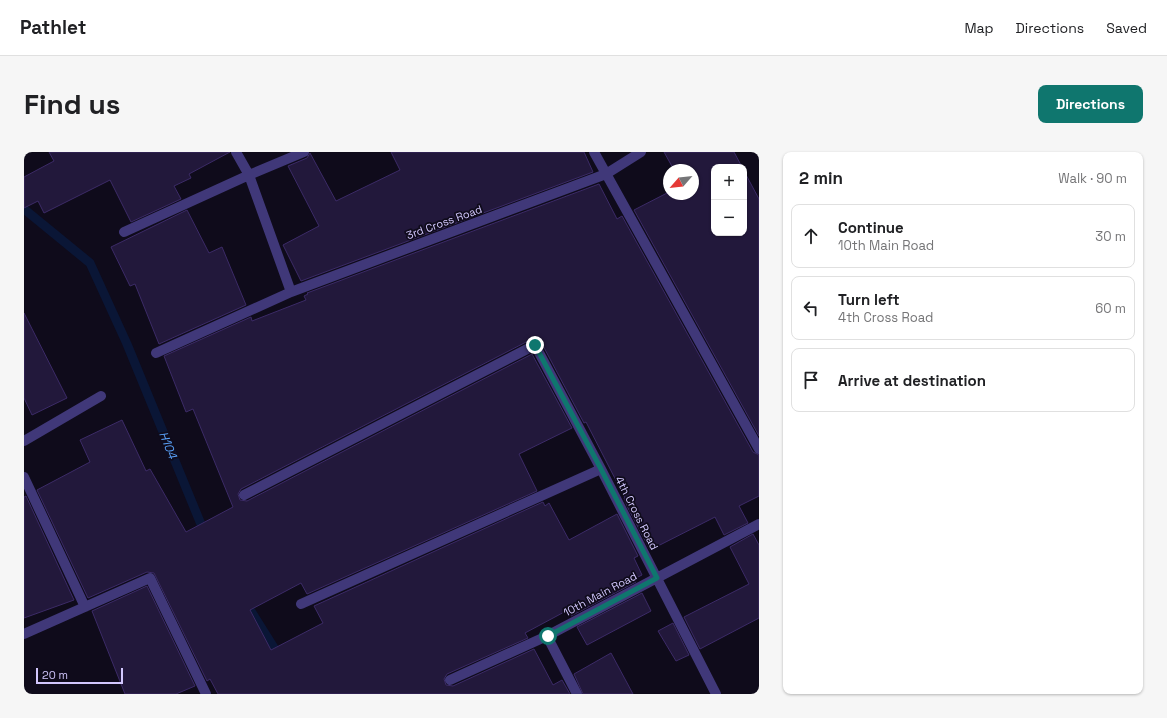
<!DOCTYPE html>
<html lang="en">
<head>
<meta charset="utf-8">
<style>
  :root { --surface:#fff; --page:#f6f6f6; --text:#202124; --muted:#757577; --line:#e0e0e0; --accent:#0f766e }
  body { margin:0; font-family:"Space Grotesk",sans-serif; background:var(--page); color:var(--text) }
  .controls { position:absolute; right:12px; top:12px; display:grid; overflow:hidden; border-radius:8px; box-shadow:0 1px 3px #0004 }
  .controls button { width:36px; height:36px; display:grid; place-items:center; padding:0; border:0; border-bottom:1px solid var(--line); background:var(--surface); color:var(--text); font:20px sans-serif }
  .compass { position:absolute; left:639px; top:12px; width:36px; height:36px; border-radius:50%; background:var(--surface); box-shadow:0 1px 3px #0004; rotate:242deg }
  .scale { position:absolute; left:12px; bottom:10px; width:87px; box-sizing:border-box; padding-left:4px; border:2px solid #d2c7fd; border-top:0; font-size:11px; line-height:14px; white-space:nowrap; color:#d2c7fd; -webkit-text-stroke:3px #0f0b1b; paint-order:stroke }
  .stop { position:absolute; width:12px; height:12px; margin:-9px; border:3px solid #0f766e; border-radius:50%; background:#fff }
  .stop.end { background:#0f766e; border-color:#fff; box-shadow:0 1px 4px #0008 }
  .list { margin:0; padding:0; list-style:none }
  h2 { display:flex; justify-content:space-between; align-items:center; height:52px; margin:0; padding:0 16px; font-size:17px }
  h2 small { font-size:13px; font-weight:400; color:var(--muted) }
  .list li { display:grid; grid-template-columns:26px 1fr auto; gap:12px; align-items:center; box-sizing:border-box; height:64px; margin:0 8px 8px; padding:0 8px; border:1px solid var(--line); border-radius:8px }
  .list b { display:block; font-size:15px; white-space:nowrap }
  .list p { margin:0; font-size:13px; white-space:nowrap; color:var(--muted) }
  .list em { font-size:13px; font-style:normal; color:var(--muted) }
  .icon { flex:none; width:22px; height:22px; fill:none; stroke:currentColor; stroke-width:2; stroke-linecap:round; stroke-linejoin:round }
  .map { position:relative; flex:none; width:735px; height:542px; overflow:hidden; border-radius:8px }
  header { display:flex; align-items:center; gap:24px; box-sizing:border-box; height:56px; padding:0 20px; background:var(--surface); border-bottom:1px solid var(--line) }
  header strong { font-size:19px }
  nav { display:flex; gap:22px; margin-inline-start:auto; font-size:14px }
  .intro { display:flex; align-items:center; justify-content:space-between; box-sizing:border-box; height:96px; padding:0 24px }
  h1 { margin:0; font-size:28px }
  .button { padding:10px 18px; border-radius:8px; background:var(--accent); color:#fff; font-size:14px; font-weight:700 }
  main { display:flex; gap:24px; padding:0 24px }
  aside { flex:1; background:var(--surface); border-radius:8px; box-shadow:0 1px 3px #0004 }
  .map>svg:first-child { display:block }
  .lines { fill:none; stroke-linecap:round; stroke-linejoin:round }
  .stream { stroke:#0a1636; stroke-width:9 }
  .building { fill:#22183b; stroke:#3c2b67 }
  .minor { stroke:#403879; stroke-width:10 }
  .route { stroke:#0f766e; stroke-width:5 }
  .labels { text-anchor:middle; dominant-baseline:central; stroke-width:3.5; stroke-linejoin:round; paint-order:stroke }
  .street-label { font-size:11px; fill:#d2c7fd; stroke:#0f0b1b }
  .water-label { font-size:12px; font-style:italic; fill:#59a2fa; stroke:#0f0b1b }
</style>
</head>
<body>
<header>
<strong>Pathlet</strong>
<nav><a>Map</a><a>Directions</a><a>Saved</a></nav>
</header>
<div class="intro"><h1>Find us</h1><a class="button">Directions</a></div>
<main>
<div class="map">
<svg width="735" height="542" viewBox="0 0 735 542">
  <rect width="100%" height="100%" fill="#0f0b1b"/>
  <g class="lines">
    <!-- stream -->
    <path class="stream" d="M0 57 66 111 103 192 181 382
      M220 448 257 507"/>
  </g>
  <!-- building -->
  <path class="building" d="M25 0H206L165 22 167 26 150 34 157 47 107 70 86 28 20 61 14 49 0 56V25L30 9Z
    M367 0H560L569 20 277 129 259 93 295 74 264 14 283 6 286 1 312 49 376 18Z
    M640 0H710L718 15H690V81H720V19L735 47V284L610 58 645 40V42H669V18H650Z
    M575 32 593 67 598 64 729 300 735 303V344L715 354 724 371 700 383 691 365 626 398 604 356 600 346H601L562 270 560 271 517 190 512 187H508L217 337 214 342 216 348 223 349 508 202 548 276 495 302 513 339 283 442 277 431 226 458 247 498 299 471 290 454 519 350 521 354 525 351 545 388 593 362 614 404 610 406 618 423 610 427 612 430 547 464 544 458 501 481 504 486 423 522 420 527 422 533 429 534 510 497 529 533 538 528 546 542H194L186 527 183 529 130 421 123 420 64 446 13 338 66 310 56 288 98 268 122 319 126 317 162 380 209 355 169 257 162 260 140 204 227 165 228 169 282 148 280 144 284 142 283 141Z
    M163 58 185 101 198 95 222 153 135 192 111 132 106 134 87 95Z
    M0 161 43 246 8 263 0 246Z
    M2 344 50 448 0 466V345Z
    M729 382 735 393V466L676 497 660 465 725 432 706 395Z
    M123 434 171 534 152 542H101L68 459Z
    M618 441 627 459 563 493 553 475Z
    M649 471 665 503 652 509 634 479Z
    M587 501 609 542H559L550 522Z"/>
  <g class="lines">
    <!-- minor -->
    <path class="minor" d="M212 0 225 23 267 140
      M570 0 735 297
      M100 80 225 23 280 0
      M132 201 267 140 582 22 617 0
      M0 289 77 244
      M0 325 61 455
      M220 343 511 193 577 317 692 542
      M277 452 577 317
      M0 482 126 426 182 542
      M523 484 553 542
      M426 528 523 484 735 372"/>
  </g>
  <g class="lines">
    <!-- route -->
    <path class="route" d="M511 193 577 317 633 426 524 484"/>
  </g>
  <g class="labels">
    <!-- street labels -->
    <g class="street-label">
      <text transform="translate(420 70) rotate(-20)">3rd Cross Road</text>
      <text transform="translate(613 361) rotate(63)">4th Cross Road</text>
      <text transform="translate(576 442) rotate(-28)">10th Main Road</text>
    </g>
    <!-- water labels -->
    <g class="water-label">
      <text transform="translate(144 293) rotate(68)">H104</text>
    </g>
  </g>
</svg>
<div class="controls">
<button>+</button>
<button>−</button>
</div>
<svg class="compass" viewBox="-18 -18 36 36"><path d="M0-13l5 13h-10z" fill="#e53935"/><path d="M0 13l5-13h-10z" fill="#757577"/></svg>
<div class="scale">20 m</div>
<div class="stop" style="left:524px;top:484px"></div>
<div class="stop end" style="left:511px;top:193px"></div>
</div>
<aside>
<h2>2 min<small>Walk · 90 m</small></h2>
<ul class="list">
<li><svg class="icon" aria-label="ahead" viewBox="0 0 24 24"><path d="M12 20V5M6 11l6-6 6 6"/></svg><div><b>Continue</b><p>10th Main Road</p></div><em>30 m</em></li>
<li><svg class="icon" aria-label="left" viewBox="0 0 24 24"><path d="M17 20v-9H6M10 6l-5 5 5 5"/></svg><div><b>Turn left</b><p>4th Cross Road</p></div><em>60 m</em></li>
<li><svg class="icon" aria-label="arrive" viewBox="0 0 24 24"><path d="M6 21V4h12l-3 4 3 4H6"/></svg><div><b>Arrive at destination</b></div></li>
</ul>
</aside>
</main>
</body>
</html>
